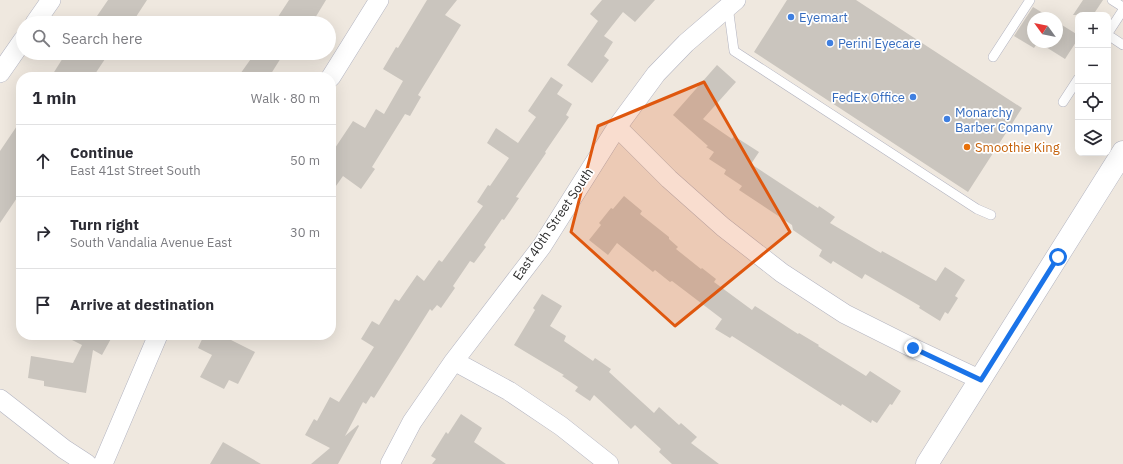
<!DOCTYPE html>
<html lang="en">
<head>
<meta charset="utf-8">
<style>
  :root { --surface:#fff; --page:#f7f7f7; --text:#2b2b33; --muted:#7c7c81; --line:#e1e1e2 }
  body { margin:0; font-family:"IBM Plex Sans",sans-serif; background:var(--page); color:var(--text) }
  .controls { position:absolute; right:12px; top:12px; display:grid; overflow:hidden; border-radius:8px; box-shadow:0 4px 16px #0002 }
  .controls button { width:36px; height:36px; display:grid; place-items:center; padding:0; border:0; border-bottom:1px solid var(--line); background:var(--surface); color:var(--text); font:20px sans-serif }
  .compass { position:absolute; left:1027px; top:12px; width:36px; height:36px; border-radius:50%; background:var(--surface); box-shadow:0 4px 16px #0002; rotate:303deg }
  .stop { position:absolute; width:12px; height:12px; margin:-9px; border:3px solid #1a73e8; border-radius:50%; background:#fff }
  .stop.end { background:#1a73e8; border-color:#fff; box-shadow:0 1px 4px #0008 }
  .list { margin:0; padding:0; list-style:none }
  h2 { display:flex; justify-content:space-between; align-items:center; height:52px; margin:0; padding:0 16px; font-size:17px }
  h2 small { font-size:13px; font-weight:400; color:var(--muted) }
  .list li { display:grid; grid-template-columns:26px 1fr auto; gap:12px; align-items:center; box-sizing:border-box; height:72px; padding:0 16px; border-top:1px solid var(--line) }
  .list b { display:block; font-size:15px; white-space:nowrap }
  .list p { margin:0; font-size:13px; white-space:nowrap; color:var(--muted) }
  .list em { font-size:13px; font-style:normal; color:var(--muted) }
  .icon { flex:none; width:22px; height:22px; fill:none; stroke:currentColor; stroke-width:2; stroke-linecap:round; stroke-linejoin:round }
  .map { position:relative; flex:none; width:1123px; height:464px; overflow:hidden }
  .search { position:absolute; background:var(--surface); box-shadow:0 4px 16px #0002; left:16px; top:16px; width:320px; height:44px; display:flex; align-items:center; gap:10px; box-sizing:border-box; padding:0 14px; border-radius:22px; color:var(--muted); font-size:15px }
  .panel { position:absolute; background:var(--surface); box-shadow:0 4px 16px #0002; left:16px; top:72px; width:320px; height:268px; border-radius:16px }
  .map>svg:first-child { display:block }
  .building { fill:#cac5be }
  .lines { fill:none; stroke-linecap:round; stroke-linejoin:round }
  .service-casing { stroke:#b3b4c1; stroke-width:10 }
  .minor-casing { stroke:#b3b4c1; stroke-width:20 }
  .secondary-casing { stroke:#b3b4c1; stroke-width:23 }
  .service { stroke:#fff; stroke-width:9 }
  .minor { stroke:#fff; stroke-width:19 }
  .secondary { stroke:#fff; stroke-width:22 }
  .route { stroke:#1a73e8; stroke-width:5 }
  .marked { fill:#df570e; fill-opacity:0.2; stroke:#df570e; stroke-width:3; stroke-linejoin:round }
  .shop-dot { fill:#3f7fe0; stroke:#fff; stroke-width:1.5 }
  .food-dot { fill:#e8710a; stroke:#fff; stroke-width:1.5 }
  .labels { text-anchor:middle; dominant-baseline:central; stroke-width:3.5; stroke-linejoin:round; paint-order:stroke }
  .shop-label { font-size:13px; fill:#366cbe; stroke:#fff; text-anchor:start }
  .food-label { font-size:13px; fill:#c56008; stroke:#fff; text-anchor:start }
  .street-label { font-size:13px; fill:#2d2d2d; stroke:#fff }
</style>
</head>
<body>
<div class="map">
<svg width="1123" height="464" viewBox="0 0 1123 464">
  <rect width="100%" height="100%" fill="#efe8df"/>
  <!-- building -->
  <path class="building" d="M108 0H147L132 23H109L97 16Z
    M289 0H326L312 23H274Z
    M427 0H457L445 15 461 25 418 95 421 97 410 116 405 114 372 167 375 169 361 189 343 176 331 193V154L353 121 365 128 376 109 384 114 403 81 383 69 396 47 398 48Z
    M602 0H655L635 22 623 12 604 36 613 42 604 56 609 60 592 83 567 65 598 21 590 14Z
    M787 0H856L1022 108 968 192 754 52Z
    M1083 0H1103L1093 15H1073Z
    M1033 7 1051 18H1033V42H1038L1034 48 1014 36Z
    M1057 22 1078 35V39L1065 59 1038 42H1057Z
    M66 53H109L93 77H51Z
    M255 53H284L269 77H238Z
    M717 65 736 82 703 119 732 139 734 136 759 152 751 164 818 208 819 206 835 217 830 223 881 253 882 251 936 281 945 267 965 280 955 296 958 298 948 314 945 312 940 321 919 308 920 306 865 274 862 279 833 261 831 264 819 256 822 250 793 230 792 225 739 190 742 186 724 174 726 170 709 159 714 152 706 147 708 146 673 115Z
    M551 77 563 85 557 94 572 104 566 115 569 117 545 152 546 153 516 197 519 198 504 220 502 219 484 245 486 247 474 263 470 261 453 286 455 288 441 308 437 305 432 311 430 309 374 398 371 396 366 404 363 402 345 436 358 425 359 426 338 464H311L330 448 305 435 314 419 317 421 330 397 339 402 374 347 361 339 372 321 379 325 395 299 399 301 417 275 424 281 439 260 442 262 483 206 477 202 488 185 490 186 509 158 487 143 496 128 518 143 536 117 528 111Z
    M21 120V192L0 223V151Z
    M624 196 642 211 640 214 669 237V239L678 247 676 249 701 269 702 268 716 279 714 282 752 310 755 306 798 334 799 333 819 345 818 346 866 376 870 371 901 391 892 405 890 404 877 423 872 420 871 423 842 404 841 406 732 336 730 338 715 329 722 319 672 281 670 282 655 270 653 272 617 243 608 255 589 240 601 225 599 223 611 208 613 209Z
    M542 294 562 306 550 326 566 336 564 341 593 361 595 358 611 369 609 372 654 413 659 407 679 425 681 423 697 437 691 443 719 464H672L659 452 661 449 635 425 631 429 594 395 590 401 575 391 578 387 562 376 564 375 514 345 535 310 533 308Z
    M62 335H113L102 355 93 350 86 393 44 386V381L28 378 31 356 73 363 82 345Z
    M204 335H221L255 352 238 384 229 380 224 389 200 377 212 355 198 348Z
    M461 414 482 428 474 442 506 464H432L436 459 431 456 446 432 448 434Z
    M223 442 261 464H210Z"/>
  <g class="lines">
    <defs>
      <path id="service" d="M1112 0 1123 7
        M728 6 734 51 977 209 991 215
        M1108 33 1123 10
        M1108 35 1123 45
        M993 57 1030 0
        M1063 102 1078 79"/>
      <path id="minor" d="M35 23 51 0
        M0 73 23 40
        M331 77 379 0
        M617 127 669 179 723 227 782 273 845 314 913 348 981 380
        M454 361 509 391 561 426 609 464
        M0 399 64 449 87 464
        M103 464 158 335
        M390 464 412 422 454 361 542 246 617 127 656 74 686 43 736 0"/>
      <path id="secondary" d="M927 464 1123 152"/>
    </defs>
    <!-- service casing -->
    <use href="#service" class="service-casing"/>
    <!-- minor casing -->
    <use href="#minor" class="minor-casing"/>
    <!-- secondary casing -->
    <use href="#secondary" class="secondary-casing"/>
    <!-- service -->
    <use href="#service" class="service"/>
    <!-- minor -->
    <use href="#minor" class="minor"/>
    <!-- secondary -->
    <use href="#secondary" class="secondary"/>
  </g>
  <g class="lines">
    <!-- route -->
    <path class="route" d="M913 348 981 380 1058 257"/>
  </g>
  <!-- marked area -->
  <path class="marked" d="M704 82 790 232 675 326 571 232 598 126Z"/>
  <!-- markers -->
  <g class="shop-dot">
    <circle cx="791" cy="17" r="4"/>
    <circle cx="830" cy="43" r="4"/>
    <circle cx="913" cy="97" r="4"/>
    <circle cx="947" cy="119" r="4"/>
  </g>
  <circle class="food-dot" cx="967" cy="147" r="4"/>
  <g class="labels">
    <!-- shop labels -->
    <g class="shop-label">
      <text x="799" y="17">Eyemart</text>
      <text x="838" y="43">Perini Eyecare</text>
      <text x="905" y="97" text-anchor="end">FedEx Office</text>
      <text x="955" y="112">Monarchy<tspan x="955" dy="15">Barber Company</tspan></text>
    </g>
    <!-- food labels -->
    <g class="food-label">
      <text x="975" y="147">Smoothie King</text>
    </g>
    <!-- street labels -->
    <g class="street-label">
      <text transform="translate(553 224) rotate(-56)">East 40th Street South</text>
    </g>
  </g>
</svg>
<div class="controls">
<button>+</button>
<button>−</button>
<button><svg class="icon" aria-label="locate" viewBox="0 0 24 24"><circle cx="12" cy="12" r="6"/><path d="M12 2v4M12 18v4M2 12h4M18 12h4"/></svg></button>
<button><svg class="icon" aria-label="layers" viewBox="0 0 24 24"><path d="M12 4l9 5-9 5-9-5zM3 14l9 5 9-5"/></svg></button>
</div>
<svg class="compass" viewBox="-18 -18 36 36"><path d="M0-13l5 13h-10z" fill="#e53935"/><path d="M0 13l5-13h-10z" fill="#7c7c81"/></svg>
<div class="stop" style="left:1058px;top:257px"></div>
<div class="stop end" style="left:913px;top:348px"></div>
<div class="search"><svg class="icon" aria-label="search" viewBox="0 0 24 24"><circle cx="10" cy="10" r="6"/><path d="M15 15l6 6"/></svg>Search here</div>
<section class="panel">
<h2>1 min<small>Walk · 80 m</small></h2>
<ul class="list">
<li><svg class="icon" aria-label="ahead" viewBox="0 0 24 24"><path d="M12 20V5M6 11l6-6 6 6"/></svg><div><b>Continue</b><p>East 41st Street South</p></div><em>50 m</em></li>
<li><svg class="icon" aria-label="right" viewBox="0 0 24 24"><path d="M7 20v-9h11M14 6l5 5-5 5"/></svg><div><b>Turn right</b><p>South Vandalia Avenue East</p></div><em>30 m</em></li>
<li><svg class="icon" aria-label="arrive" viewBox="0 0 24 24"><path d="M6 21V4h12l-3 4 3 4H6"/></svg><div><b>Arrive at destination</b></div></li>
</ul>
</section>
</div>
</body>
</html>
